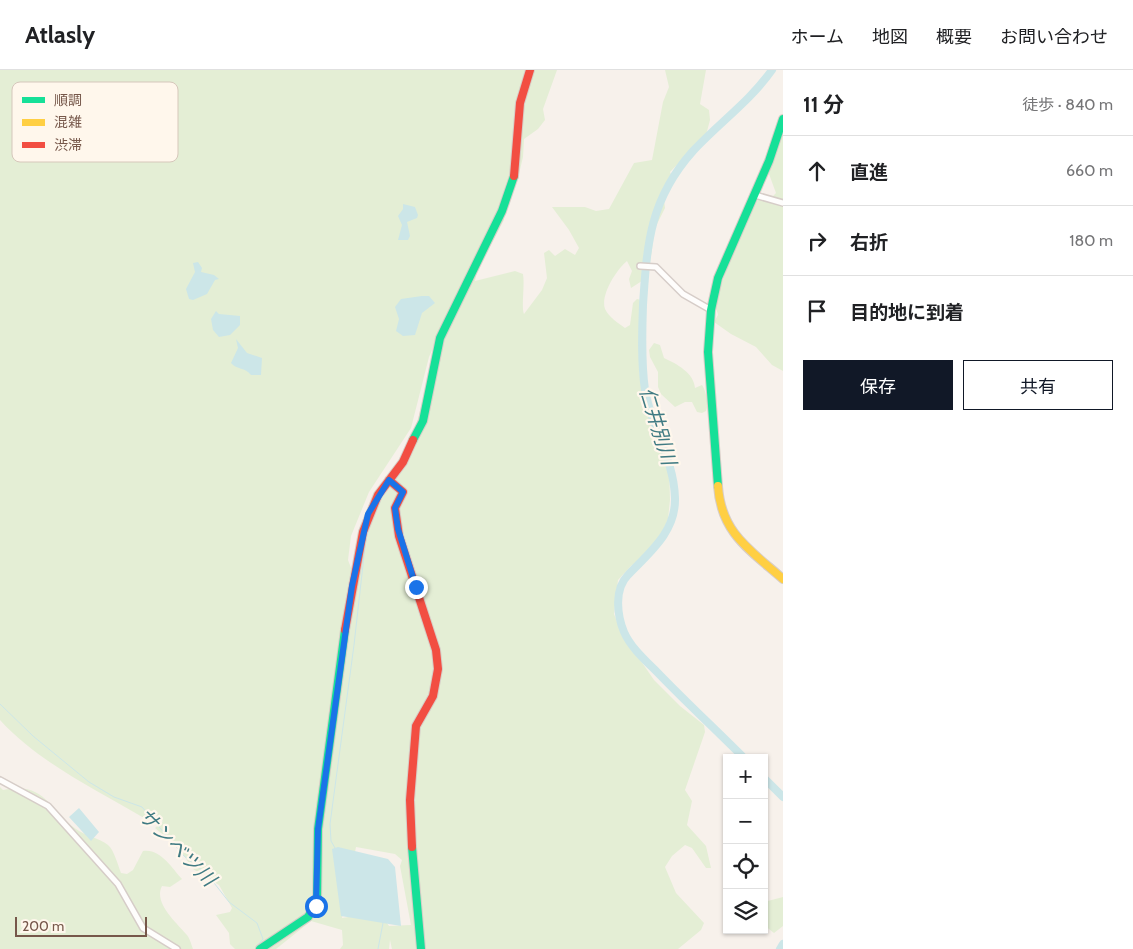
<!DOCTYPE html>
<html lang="ja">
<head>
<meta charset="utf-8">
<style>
  :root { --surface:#fff; --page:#f2f2f2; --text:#202124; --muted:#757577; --line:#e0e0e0; --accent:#111827 }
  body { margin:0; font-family:Cabin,"Noto Sans JP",sans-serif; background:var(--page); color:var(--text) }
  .controls { position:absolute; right:15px; bottom:15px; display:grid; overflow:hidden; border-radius:0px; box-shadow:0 1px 4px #0004 }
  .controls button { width:45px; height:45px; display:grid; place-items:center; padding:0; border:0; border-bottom:1px solid var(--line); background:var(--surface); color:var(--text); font:25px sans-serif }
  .scale { position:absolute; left:15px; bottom:12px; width:132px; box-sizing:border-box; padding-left:5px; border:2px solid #76574a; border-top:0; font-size:14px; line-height:18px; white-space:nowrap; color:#76574a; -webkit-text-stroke:4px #fff7ec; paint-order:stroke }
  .stop { position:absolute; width:15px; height:15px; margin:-11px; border:4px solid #1a73e8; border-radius:50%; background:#fff }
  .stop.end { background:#1a73e8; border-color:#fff; box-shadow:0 1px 5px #0008 }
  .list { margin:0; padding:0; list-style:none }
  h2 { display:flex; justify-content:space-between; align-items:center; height:65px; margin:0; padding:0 20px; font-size:21px }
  h2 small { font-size:16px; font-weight:400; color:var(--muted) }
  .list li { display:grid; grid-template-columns:32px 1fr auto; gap:15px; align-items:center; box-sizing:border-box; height:70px; padding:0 20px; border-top:1px solid var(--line) }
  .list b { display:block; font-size:19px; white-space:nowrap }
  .list em { font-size:16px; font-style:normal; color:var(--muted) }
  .actions { display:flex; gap:10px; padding:15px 20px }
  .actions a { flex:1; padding:11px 0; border:1px solid var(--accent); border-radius:0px; text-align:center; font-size:18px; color:var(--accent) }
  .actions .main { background:var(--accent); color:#fff }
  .icon { flex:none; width:28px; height:28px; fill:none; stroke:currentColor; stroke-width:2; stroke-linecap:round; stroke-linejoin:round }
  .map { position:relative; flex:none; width:783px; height:879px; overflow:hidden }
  header { display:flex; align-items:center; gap:30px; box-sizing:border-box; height:70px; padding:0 25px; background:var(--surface); border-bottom:1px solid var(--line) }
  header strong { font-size:24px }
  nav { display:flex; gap:28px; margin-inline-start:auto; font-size:18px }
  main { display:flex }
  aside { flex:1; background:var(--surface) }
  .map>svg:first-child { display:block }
  .green { fill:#e4eed5; fill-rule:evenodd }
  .water { fill:#cce6e8 }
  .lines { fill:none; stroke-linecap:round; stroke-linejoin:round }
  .stream { stroke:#cce6e8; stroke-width:1 }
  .river { stroke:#cce6e8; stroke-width:8 }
  .street-casing { stroke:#d6cdc8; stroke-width:8 }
  .fast-casing { stroke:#d7cdc7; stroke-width:10 }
  .slow-casing { stroke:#d7cdc7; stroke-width:10 }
  .jam-casing { stroke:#d7cdc7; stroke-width:10 }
  .street { stroke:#fefdfc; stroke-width:5 }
  .fast { stroke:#16e098; stroke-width:8 }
  .slow { stroke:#ffcf43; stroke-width:8 }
  .jam { stroke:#f24e42; stroke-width:8 }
  .route { stroke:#1a73e8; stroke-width:6 }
  .labels { text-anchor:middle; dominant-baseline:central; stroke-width:4.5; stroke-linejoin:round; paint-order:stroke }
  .water-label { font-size:20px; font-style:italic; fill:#407b83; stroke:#fff7ec }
  .key { fill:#fff7ec; stroke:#d6c7bb; stroke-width:1 }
  .key-label { font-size:14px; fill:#76574a }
</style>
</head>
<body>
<header>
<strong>Atlasly</strong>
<nav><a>ホーム</a><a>地図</a><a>概要</a><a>お問い合わせ</a></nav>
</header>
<main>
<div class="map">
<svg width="783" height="879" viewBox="0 0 783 879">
  <rect width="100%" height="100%" fill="#f7f1eb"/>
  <!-- green -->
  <path class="green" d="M0 0H557L543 39 545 50 538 59 524 69 523 87 518 108 503 145 504 150 477 201 475 211 515 201 523 204C525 216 521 237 524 244L542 220 547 208 544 183 549 180 555 186 565 179 575 185 579 178 569 160 552 137H585L596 141 609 139 634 93 652 90 663 32 669 17 665 0H706L700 34 709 40 710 50 706 65 670 102 674 112 664 130 665 138 655 158 648 207 631 218 629 209 632 201 627 191C617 199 600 225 605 239 609 247 618 253 625 258L630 255 633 233 637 229 641 230 639 301 650 350 660 364 669 394 670 430 668 449 654 480 631 496 618 510 614 544 621 562 654 610 680 636 704 655 705 662 685 720 692 731 687 755 706 776 711 798H706L692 778 685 775 672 786 665 797 676 823 704 853 701 860 678 879H392L390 870 389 879H340L343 875 342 860 311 851 276 879H235L230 874 229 863 216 845 230 842 232 838 219 815 193 799 178 777 155 758 163 751 156 746 144 748C95 719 38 692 0 650ZM454 235 440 272 436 296 424 326 407 389 393 414 382 427 371 451 362 486 353 503 348 490 351 466 369 422 411 358 429 287 451 236ZM356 777 395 784 402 790 400 796 411 855 389 856 385 850 361 845 342 848Z
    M783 56V301L772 295 756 277 731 264 714 252 718 245C718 243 716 240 716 238 714 226 750 137 759 129 763 125 768 125 773 126L776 123 769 104Z
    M654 273 660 275 664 288C677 294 694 303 695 318L702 315C706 321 709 334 706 341L702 343 697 342 692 332H685L675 337 661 324 658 317V302L650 287 649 280Z
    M0 717 3 720C45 711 48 739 76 759 86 766 99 768 108 775 114 780 118 795 121 803L127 804 133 800 143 781C160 778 172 798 182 809L170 817 162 816C153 833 177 853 186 864 190 868 191 874 193 879H0Z
    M783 827V856L774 863 764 855V832Z"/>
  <!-- water -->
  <path class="water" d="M403 134 415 137 418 145 417 148 407 152 410 166 408 170H398L402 155 398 146 403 139Z
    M198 192 202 198 201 202 214 205 219 209 215 210 207 224 193 230 189 229 186 219 195 202 193 193Z
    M422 226H429L435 233 422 243 415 265 403 266 396 261 399 249 395 237 401 229Z
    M216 241 219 244 240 246V255L230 265 219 267 213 260 211 249Z
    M236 269 247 283 262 288 261 305H251C245 297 237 300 231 293L238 278Z
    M79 738 99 762 91 771 69 747Z
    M338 777 388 789 395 797 401 856 341 846 332 779Z"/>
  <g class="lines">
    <!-- stream -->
    <path class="stream" d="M0 634 33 666 89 712 114 727 142 737 184 786 207 804 229 832 257 853 263 869 256 877 257 879
      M335 778 331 771 330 754 354 575 366 468
      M378 879 383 853"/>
    <!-- river -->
    <path class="river" d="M744 688C715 659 686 632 658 603 646 591 631 578 624 562 617 545 614 519 628 505 649 483 676 462 675 428 674 389 651 357 645 320 641 292 642 262 643 235 647 173 650 129 693 81 719 53 750 31 772 0
      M764 708 783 727
      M780 879 783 874"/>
    <defs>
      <path id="street" d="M755 125 783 133
        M640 196 656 197 683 224 711 240
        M0 710 48 736 118 814 143 858 177 879"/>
      <path id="fast" d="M413 370 423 351 440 268 502 141 514 106
        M718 416 708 282 711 240 718 208 769 91 783 49
        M412 777 421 879
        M260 879 308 847 317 833 318 759 345 560"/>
      <path id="slow" d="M718 416C721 463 750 480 783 509"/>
      <path id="jam" d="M514 106 520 33 530 0
        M389 410 403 422 395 438 399 466 436 580 438 599 433 626 416 656 410 730 412 777
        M345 560 363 462 378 425 403 392 413 370"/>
    </defs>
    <!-- street casing -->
    <use href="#street" class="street-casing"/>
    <!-- fast casing -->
    <use href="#fast" class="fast-casing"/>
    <!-- slow casing -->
    <use href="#slow" class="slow-casing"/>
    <!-- jam casing -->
    <use href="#jam" class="jam-casing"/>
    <!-- street -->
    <use href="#street" class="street"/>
    <!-- fast -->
    <use href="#fast" class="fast"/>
    <!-- slow -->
    <use href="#slow" class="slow"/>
    <!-- jam -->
    <use href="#jam" class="jam"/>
  </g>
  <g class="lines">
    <!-- route -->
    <path class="route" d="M316 836 318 759 352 516 368 444 389 410 403 422 395 438 398 459 416 517"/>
  </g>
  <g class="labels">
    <!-- water labels -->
    <g class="water-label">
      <text transform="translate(658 356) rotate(73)">仁井別川</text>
      <text transform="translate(177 777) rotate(45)">サンベツ川</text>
    </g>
  </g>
  <!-- legend -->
  <rect x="12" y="12" width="166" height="80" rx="8" class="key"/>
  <rect x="22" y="27" width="23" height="6" fill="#16e098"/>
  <rect x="22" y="49" width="23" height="7" fill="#ffcf43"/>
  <rect x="22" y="72" width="23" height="6" fill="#f24e42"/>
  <g class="key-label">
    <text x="54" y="35">順調</text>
    <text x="54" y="57">混雑</text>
    <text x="54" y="80">渋滞</text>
  </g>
</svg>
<div class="controls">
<button>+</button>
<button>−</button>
<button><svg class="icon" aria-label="locate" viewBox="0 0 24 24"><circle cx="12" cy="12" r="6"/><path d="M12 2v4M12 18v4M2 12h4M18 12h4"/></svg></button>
<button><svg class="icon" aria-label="layers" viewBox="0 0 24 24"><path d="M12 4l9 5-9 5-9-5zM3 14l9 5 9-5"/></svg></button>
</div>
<div class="scale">200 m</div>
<div class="stop" style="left:316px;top:836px"></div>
<div class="stop end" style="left:416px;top:517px"></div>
</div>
<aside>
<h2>11 分<small>徒歩 · 840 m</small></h2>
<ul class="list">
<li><svg class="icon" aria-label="ahead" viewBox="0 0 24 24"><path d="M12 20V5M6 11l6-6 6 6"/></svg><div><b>直進</b></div><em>660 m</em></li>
<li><svg class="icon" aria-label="right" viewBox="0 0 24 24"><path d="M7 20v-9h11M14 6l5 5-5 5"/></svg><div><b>右折</b></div><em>180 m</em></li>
<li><svg class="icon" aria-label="arrive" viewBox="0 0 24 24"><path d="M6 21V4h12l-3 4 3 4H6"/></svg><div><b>目的地に到着</b></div></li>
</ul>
<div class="actions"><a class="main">保存</a><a>共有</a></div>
</aside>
</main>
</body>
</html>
